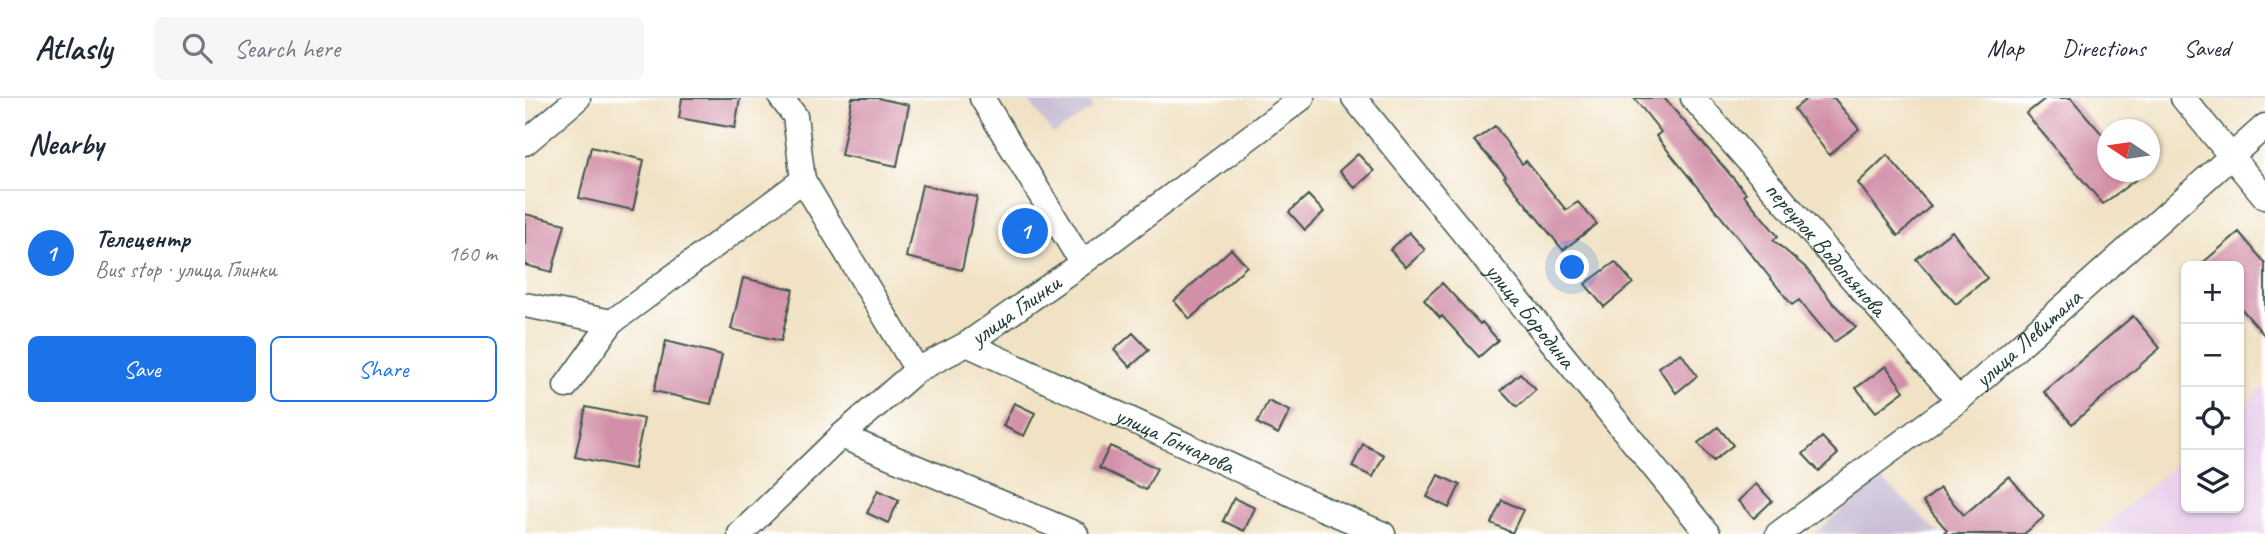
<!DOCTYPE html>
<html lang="en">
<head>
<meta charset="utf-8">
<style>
  :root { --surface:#fff; --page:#f6f6f7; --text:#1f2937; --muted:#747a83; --line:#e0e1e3; --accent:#1a73e8 }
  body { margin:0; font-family:Caveat,sans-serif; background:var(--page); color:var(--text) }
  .controls { position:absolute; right:21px; bottom:21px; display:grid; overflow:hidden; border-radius:10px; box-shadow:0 2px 5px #0004 }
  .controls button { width:63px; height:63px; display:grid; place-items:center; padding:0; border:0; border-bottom:2px solid var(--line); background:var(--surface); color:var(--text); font:35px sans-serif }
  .compass { position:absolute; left:1572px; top:21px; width:63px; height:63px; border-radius:50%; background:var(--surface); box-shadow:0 2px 5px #0004; rotate:283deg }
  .you { position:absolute; left:1048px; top:170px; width:24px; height:24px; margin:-18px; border:5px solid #fff; border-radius:50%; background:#1a73e8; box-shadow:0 0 0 10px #1a73e833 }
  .badge { display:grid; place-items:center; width:46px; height:46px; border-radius:50%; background:var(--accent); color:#fff; font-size:23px; font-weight:700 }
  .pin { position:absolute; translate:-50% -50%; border:4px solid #fff; box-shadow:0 2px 7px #0006 }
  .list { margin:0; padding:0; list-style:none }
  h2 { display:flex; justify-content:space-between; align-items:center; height:91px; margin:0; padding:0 28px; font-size:30px }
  h2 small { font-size:23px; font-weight:400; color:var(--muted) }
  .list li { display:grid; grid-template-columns:46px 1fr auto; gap:21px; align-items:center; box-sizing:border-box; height:126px; padding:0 28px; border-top:2px solid var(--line) }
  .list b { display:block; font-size:26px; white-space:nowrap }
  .list p { margin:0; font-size:23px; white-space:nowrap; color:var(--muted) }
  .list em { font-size:23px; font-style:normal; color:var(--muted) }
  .actions { display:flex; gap:14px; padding:21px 28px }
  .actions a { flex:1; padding:16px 0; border:2px solid var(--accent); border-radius:10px; text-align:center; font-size:24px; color:var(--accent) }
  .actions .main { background:var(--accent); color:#fff }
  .icon { flex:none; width:38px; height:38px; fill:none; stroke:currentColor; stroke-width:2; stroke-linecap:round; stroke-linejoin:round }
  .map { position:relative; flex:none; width:1740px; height:436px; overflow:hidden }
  header { display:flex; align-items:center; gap:42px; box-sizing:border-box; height:98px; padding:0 35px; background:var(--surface); border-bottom:2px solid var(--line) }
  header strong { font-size:33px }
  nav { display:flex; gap:38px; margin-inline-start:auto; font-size:24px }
  .search { width:490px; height:63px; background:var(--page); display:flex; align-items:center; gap:18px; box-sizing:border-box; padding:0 24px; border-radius:10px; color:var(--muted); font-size:26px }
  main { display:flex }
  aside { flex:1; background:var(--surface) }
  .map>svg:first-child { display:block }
  .built { fill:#ead1ec }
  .industrial { fill:#cabfd6 }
  .building { fill:#d28fa8 }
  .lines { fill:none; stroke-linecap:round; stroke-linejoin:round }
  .minor-casing { stroke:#3e564a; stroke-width:27 }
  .minor { stroke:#fff; stroke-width:24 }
  .labels { text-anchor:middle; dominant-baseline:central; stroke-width:5; stroke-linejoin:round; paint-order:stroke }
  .street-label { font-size:24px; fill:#1f3d34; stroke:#fff }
</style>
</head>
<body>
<header>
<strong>Atlasly</strong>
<div class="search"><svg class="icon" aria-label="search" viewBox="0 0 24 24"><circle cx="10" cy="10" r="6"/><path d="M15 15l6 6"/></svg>Search here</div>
<nav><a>Map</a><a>Directions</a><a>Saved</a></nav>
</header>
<main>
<aside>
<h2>Nearby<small></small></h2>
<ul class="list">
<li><span class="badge">1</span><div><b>Телецентр</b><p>Bus stop · улица Глинки</p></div><em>160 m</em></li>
</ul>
<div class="actions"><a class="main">Save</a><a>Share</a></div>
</aside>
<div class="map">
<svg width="1740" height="436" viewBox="0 0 1740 436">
  <rect width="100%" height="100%" fill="#fff"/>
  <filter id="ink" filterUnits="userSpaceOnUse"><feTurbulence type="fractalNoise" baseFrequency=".0143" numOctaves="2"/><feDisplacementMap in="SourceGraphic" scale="14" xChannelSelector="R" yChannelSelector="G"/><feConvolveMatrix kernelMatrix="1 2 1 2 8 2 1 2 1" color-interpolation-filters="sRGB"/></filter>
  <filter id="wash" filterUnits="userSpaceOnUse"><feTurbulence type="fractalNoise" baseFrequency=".00686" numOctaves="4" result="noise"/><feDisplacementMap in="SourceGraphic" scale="28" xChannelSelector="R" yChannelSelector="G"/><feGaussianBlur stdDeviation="1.57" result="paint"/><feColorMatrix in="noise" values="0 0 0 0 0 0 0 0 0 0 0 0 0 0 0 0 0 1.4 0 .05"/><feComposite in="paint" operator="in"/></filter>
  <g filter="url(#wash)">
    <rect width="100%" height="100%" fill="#f1e2c5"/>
    <!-- built -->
    <path class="built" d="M1740 288V436H1570L1661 357V410H1714V311Z"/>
    <!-- industrial -->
    <path class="industrial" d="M502 0H561L568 10 528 37Z
      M1355 379 1415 436H1289Z"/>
    <g id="blocks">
      <!-- building -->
      <path class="building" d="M157 0H215L210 30 154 20Z
        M327 0H352L384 7 372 68 316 57Z
        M1109 0H1139L1221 95 1219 97 1253 138 1248 142 1280 169 1308 205 1331 229 1309 244 1274 202 1267 207 1131 38 1136 34Z
        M1283 0H1309L1334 31 1304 57 1269 11Z
        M1521 0H1546L1583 43V74H1621L1578 106 1501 16Z
        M970 28 997 66 1001 63 1041 112 1053 104 1072 126 1038 152 979 79 981 78 949 43Z
        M66 49 119 62 108 112 54 100Z
        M833 56 849 73 830 90 814 73Z
        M1362 57 1406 108 1373 138 1333 85Z
        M397 87 452 99 437 172 381 159Z
        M783 97 799 114 780 132 764 114Z
        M0 116 40 126 27 174 0 167Z
        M1427 133 1462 180 1431 206 1391 161Z
        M884 134 900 152 881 169 865 152Z
        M1714 134 1740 165V238L1714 208V168H1674Z
        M706 151 722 168 665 221 649 203Z
        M1090 164 1108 185 1079 209 1060 186Z
        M218 180 268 191 256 243 206 231Z
        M917 185 955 226 957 224 973 242 954 259 917 218 915 220 899 202Z
        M1608 218 1635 250 1547 326 1519 294Z
        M608 235 624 252 605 269 589 252Z
        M141 243 197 257 186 306 129 293Z
        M1156 255 1172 278 1151 295 1133 269Z
        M1361 268 1379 293 1351 314 1331 290Z
        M995 275 1011 292 992 309 976 292Z
        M743 303 765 313 753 336 732 325Z
        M489 305 510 315 499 338 478 328Z
        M61 309 119 321 109 371 50 359Z
        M1193 329 1208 347 1188 363 1173 345Z
        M1297 339 1313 356 1294 373 1278 356Z
        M838 346 859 357 848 379 827 369Z
        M585 348 632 370 621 392 574 370Z
        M913 377 935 387 924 410 902 399Z
        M1484 378 1519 419 1499 436H1417L1422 432 1398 404 1415 390 1439 417Z
        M1231 386 1247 403 1229 420 1213 403Z
        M353 392 374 402 363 425 342 415Z
        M709 400 730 410 719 433 698 423Z
        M977 402 998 412 987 435 966 425Z"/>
    </g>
  </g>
  <g filter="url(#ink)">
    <use href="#blocks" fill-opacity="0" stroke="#3e564a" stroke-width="2"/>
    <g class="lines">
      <defs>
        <g id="minor">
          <path d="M256 0 270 18 278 82"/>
          <path d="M457 0 557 165"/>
          <path id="s1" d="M829 0 1183 436"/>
          <path id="s2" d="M1168 0 1434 302"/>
          <path d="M1658 0 1740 99"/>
          <path d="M0 45 53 0"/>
          <path d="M0 207 87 224"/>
          <path id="s3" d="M442 246 799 411 858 436"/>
          <path d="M41 288 87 224 278 82 392 272"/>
          <path d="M316 338 551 436"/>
          <path id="s4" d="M215 436 316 338 392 272 442 246 557 165 777 0"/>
          <path id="s5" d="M1253 436 1434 302 1740 28"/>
        </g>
      </defs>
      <!-- minor casing -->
      <use href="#minor" class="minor-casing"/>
      <!-- minor -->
      <use href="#minor" class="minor"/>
    </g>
  </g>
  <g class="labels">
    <!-- street labels -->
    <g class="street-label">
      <text stroke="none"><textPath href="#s2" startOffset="201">переулок Водопьянова</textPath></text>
      <text stroke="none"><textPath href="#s4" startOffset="357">улица Глинки</textPath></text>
      <text stroke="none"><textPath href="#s1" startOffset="280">улица Бородина</textPath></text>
      <text stroke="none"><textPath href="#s5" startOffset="318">улица Левитана</textPath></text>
      <text stroke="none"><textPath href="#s3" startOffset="229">улица Гончарова</textPath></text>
    </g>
  </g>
</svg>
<div class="controls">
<button>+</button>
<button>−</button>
<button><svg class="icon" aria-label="locate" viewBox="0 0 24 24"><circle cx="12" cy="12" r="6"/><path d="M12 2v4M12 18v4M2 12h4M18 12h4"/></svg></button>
<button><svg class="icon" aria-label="layers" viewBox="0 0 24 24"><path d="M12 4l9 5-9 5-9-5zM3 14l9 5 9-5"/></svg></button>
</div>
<svg class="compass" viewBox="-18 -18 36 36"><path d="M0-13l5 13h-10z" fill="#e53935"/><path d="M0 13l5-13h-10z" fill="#747a83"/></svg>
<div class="you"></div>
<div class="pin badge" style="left:500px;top:133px">1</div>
</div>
</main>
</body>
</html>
